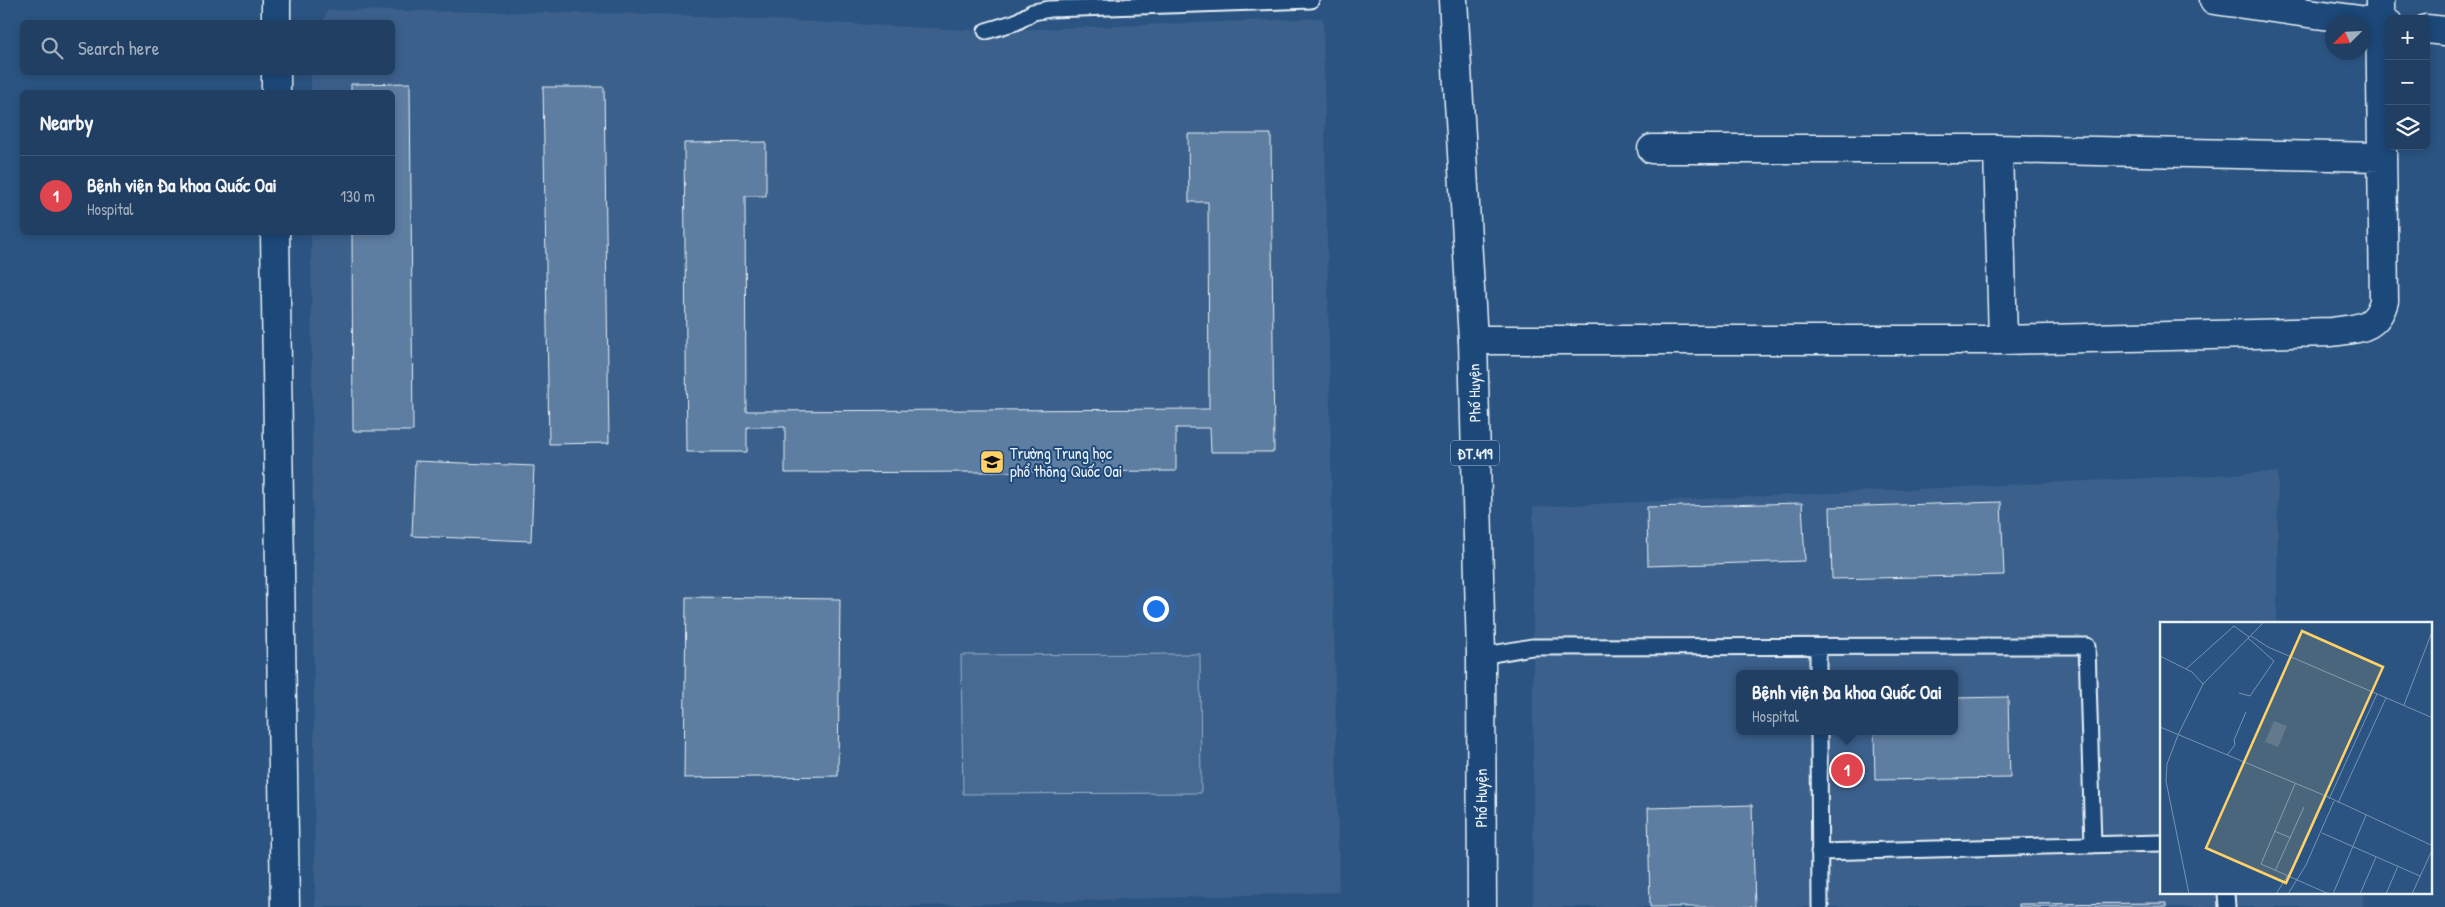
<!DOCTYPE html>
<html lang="en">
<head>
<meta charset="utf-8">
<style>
  :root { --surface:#203f62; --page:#284668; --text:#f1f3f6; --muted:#a2afbe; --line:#3d5877; --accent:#95b2f1 }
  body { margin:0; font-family:"Patrick Hand",sans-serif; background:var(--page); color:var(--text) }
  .controls { position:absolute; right:15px; top:15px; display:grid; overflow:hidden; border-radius:8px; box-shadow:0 2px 8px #0003 }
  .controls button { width:45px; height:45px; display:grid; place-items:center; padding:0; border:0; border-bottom:1px solid var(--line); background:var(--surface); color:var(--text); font:25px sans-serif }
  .compass { position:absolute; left:2325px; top:15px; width:45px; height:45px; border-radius:50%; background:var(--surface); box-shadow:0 2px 8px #0003; rotate:246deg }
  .you { position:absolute; left:1155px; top:608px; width:18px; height:18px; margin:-12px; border:4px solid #fff; border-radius:50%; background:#1a73e8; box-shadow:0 0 0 8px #1a73e833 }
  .badge { display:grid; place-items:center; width:32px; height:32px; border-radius:50%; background:var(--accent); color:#fff; font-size:16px; font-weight:700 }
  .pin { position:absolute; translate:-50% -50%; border:2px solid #fff; box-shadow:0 1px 5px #0006 }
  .popup { position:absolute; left:1736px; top:670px; width:222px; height:65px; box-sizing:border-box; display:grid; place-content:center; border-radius:8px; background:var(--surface); filter:drop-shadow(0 1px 4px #0005); font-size:16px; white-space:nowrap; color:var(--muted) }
  .popup b { font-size:19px; color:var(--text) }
  .popup::after { content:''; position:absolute; left:50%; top:100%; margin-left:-10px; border:10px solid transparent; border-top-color:var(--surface) }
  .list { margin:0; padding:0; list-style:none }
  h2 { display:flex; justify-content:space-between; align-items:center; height:65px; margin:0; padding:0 20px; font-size:21px }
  h2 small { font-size:16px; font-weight:400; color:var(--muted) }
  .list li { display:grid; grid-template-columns:32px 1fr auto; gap:15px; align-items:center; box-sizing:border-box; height:80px; padding:0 20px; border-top:1px solid var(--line) }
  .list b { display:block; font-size:19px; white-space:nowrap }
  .list p { margin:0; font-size:16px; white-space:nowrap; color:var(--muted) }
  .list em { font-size:16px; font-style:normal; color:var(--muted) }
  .icon { flex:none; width:28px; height:28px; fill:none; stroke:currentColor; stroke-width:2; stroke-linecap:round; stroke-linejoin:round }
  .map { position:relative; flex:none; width:2445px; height:907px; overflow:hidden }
  .search { position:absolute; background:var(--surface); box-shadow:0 2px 8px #0003; left:20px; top:20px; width:375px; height:55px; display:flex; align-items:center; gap:12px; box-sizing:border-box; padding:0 18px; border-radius:8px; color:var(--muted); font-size:19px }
  .panel { position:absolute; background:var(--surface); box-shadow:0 2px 8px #0003; left:20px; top:90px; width:375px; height:145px; border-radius:8px }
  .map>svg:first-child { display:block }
  .built { fill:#3a608b; fill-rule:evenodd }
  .grass { fill:#476b93; stroke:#98aec6 }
  .building { fill:#5d7da1; stroke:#e8f1f8 }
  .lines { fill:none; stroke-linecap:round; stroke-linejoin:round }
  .lane-casing { stroke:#e8f1f8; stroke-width:19 }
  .street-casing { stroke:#e8f1f8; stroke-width:31 }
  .secondary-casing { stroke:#e8f1f8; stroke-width:31 }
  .primary-casing { stroke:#e8f1f8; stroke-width:31 }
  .lane { stroke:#1f4a7a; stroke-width:15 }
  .street { stroke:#1f4a7a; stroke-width:28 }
  .secondary { stroke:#1f4a7a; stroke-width:28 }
  .primary { stroke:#1f4a7a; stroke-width:28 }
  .labels { text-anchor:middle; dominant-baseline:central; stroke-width:4; stroke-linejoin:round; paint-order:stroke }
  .shield { fill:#1f4a7a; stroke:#acbfd2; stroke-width:1 }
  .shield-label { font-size:15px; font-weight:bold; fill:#e8f1f8 }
  .street-label { font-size:16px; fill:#e8f1f8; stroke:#1f4a7a }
  .poi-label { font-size:16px; fill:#e8f1f8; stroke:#1f4a7a; text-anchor:start }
  .inset-road { fill:none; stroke:#7793b1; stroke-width:1 }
  .view { fill:#ffd166; fill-opacity:0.15; stroke:#ffd166; stroke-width:2.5 }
  .inset-edge { fill:none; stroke:#e8f1f8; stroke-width:2.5 }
</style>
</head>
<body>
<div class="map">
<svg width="2445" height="907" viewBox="0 0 2445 907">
  <rect width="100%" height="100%" fill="#2b5482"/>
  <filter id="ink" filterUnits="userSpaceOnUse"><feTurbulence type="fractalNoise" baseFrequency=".02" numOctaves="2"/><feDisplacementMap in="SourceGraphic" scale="10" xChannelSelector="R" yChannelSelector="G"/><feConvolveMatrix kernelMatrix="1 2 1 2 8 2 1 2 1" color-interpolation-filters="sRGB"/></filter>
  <g filter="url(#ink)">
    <!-- built -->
    <path class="built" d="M328 10 660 14 986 31 1323 18 1339 892 892 907H315L311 233 392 232V92H311V73L392 72V22H323Z
      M2278 472 2277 623H2161V893H2364L2363 907H1533V507ZM1740 674H1954V731H1740Z"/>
    <!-- grass -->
    <path class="grass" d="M1200 654 1201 793 963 794 961 655Z"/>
    <!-- building -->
    <path class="building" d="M410 83 413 431H353L352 232H392V92H351V84Z
      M543 87H604L609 443 549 444Z
      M1188 134H1271L1274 452H1211L1210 428H1176V471L785 473V427H747V452H687L684 143 766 142V196H745L746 411 1209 409 1208 202H1189Z
      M415 461 534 466 531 541 412 536Z
      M2001 502 2004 575 1832 579 1830 507Z
      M1802 503 1805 561 1648 566 1647 507Z
      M686 597 840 599 838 776 684 778Z
      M2008 697 2010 778 1875 780 1874 731H1954V698Z
      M1752 805 1755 907H1650L1648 808Z
      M2166 903V907H2019V904Z"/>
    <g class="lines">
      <defs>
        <path id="lane" d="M986 31 1016 22 1033 12 1050 9 1311 0
          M1818 647V674
          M1481 656 1532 647 2087 646 2093 845
          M1819 731 1820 907
          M1819 852 2161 843
          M2226 893 2227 907"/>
        <path id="street" d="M276 22V0
          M276 92V72
          M1652 149H1998L2381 157
          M1998 149 2003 340
          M275 232 285 907
          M1473 340H2003L2332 332C2358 328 2376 330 2384 301L2380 0"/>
        <path id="secondary" d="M2214 0 2389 24
          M2426 29 2445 31"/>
        <path id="primary" d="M1453 0 1473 340 1481 656 1482 907"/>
      </defs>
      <!-- lane casing -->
      <use href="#lane" class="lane-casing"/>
      <!-- street casing -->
      <use href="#street" class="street-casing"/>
      <!-- secondary casing -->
      <use href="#secondary" class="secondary-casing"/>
      <!-- primary casing -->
      <use href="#primary" class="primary-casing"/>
      <!-- lane -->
      <use href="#lane" class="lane"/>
      <!-- street -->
      <use href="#street" class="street"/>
      <!-- secondary -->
      <use href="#secondary" class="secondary"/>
      <!-- primary -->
      <use href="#primary" class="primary"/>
    </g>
  </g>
  <!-- icons -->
  <defs>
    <symbol id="school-square" viewBox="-11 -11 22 22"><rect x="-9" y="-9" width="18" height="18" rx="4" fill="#ffd166" stroke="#1f4a7a"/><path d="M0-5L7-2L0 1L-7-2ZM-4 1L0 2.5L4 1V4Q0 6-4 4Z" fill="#111"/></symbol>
  </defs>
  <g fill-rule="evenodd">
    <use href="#school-square" x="978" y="448" width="28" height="28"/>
  </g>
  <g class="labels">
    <!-- shield labels -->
    <rect class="shield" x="1451" y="440.5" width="48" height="25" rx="4"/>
    <g class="shield-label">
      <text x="1475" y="453">ĐT.419</text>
    </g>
    <!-- street labels -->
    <g class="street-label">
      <text transform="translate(1474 393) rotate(-91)">Phố Huyện</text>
      <text transform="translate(1481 798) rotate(-90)">Phố Huyện</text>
    </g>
    <!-- poi labels -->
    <g class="poi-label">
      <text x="1010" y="453">Trường Trung học<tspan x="1010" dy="18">phổ thông Quốc Oai</tspan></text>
    </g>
  </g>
  <!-- overview -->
  <g transform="translate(2160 622)">
    <rect width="272" height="272" fill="#2b5482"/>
    <path d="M114 99 127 104 118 125 105 120Z" fill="#476b93"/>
    <path class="inset-road" d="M91 14 108 25 273 96M0 34 32 50 43 62M26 47 74 4 89 15M79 71 90 74 114 39 88 16M244 83 273 7M0 105 166 174 273 224M18 113 7 142 6 159 29 272M18 113 43 62 103 1M67 133 75 123 74 118 86 90M135 162 101 242 169 272M169 177 217 72M178 181 226 76M114 209 131 216M162 211 260 254M115 249 144 185M116 272 137 239 166 174M128 272 146 243 174 179M173 272 206 193M200 272 216 235M226 272 238 244M252 272 273 226"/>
    <path class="view" d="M142 9 223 45 126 261 46 226Z"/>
    <rect width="272" height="272" class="inset-edge"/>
  </g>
</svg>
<div class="controls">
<button>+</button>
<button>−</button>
<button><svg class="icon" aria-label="layers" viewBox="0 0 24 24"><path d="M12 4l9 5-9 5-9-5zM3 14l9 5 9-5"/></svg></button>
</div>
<svg class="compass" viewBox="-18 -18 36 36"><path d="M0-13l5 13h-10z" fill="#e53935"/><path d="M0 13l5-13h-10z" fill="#a2afbe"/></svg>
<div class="you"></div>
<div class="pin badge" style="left:1847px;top:770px;background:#e0444e">1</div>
<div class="popup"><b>Bệnh viện Đa khoa Quốc Oai</b>Hospital</div>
<div class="search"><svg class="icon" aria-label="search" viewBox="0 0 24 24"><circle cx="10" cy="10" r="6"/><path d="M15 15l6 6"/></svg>Search here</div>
<section class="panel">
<h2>Nearby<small></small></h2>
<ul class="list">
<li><span class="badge" style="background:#e0444e">1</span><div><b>Bệnh viện Đa khoa Quốc Oai</b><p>Hospital</p></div><em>130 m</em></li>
</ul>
</section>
</div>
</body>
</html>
